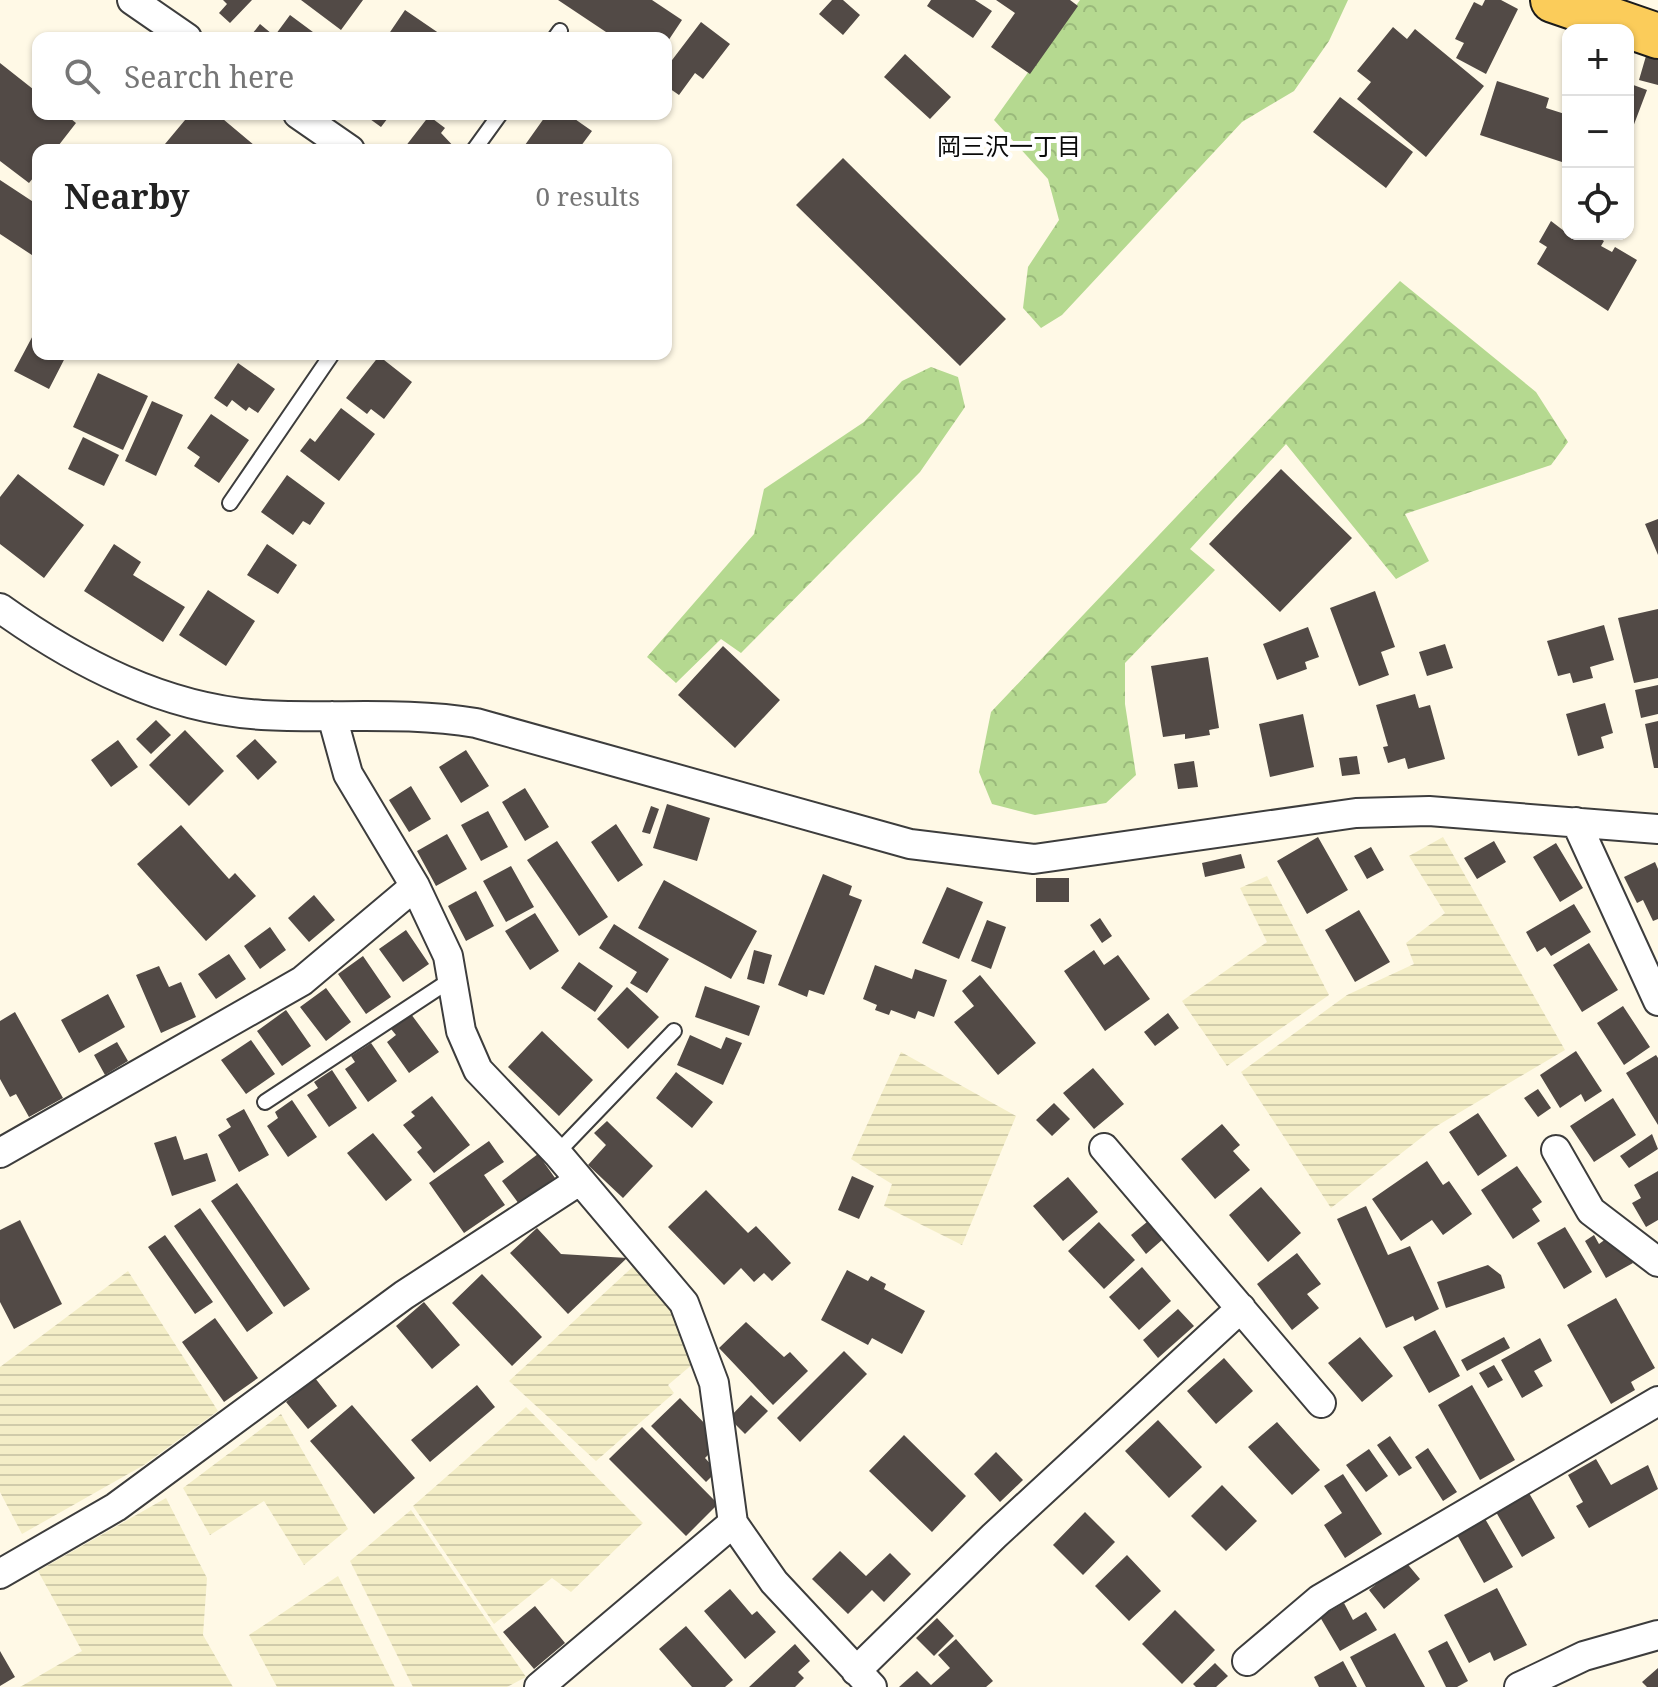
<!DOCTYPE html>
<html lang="en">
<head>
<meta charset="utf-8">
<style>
  :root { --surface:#fff; --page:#f6f6f6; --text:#222; --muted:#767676; --line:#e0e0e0 }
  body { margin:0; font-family:"Noto Serif","Noto Sans JP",serif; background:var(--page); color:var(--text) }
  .controls { position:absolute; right:24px; top:24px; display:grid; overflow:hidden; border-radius:16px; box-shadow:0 2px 6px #0004 }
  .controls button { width:72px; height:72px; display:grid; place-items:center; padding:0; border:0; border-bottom:2px solid var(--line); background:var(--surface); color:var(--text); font:40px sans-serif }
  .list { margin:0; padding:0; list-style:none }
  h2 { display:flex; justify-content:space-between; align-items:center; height:104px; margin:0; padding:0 32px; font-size:34px }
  h2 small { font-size:26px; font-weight:400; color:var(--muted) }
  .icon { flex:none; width:44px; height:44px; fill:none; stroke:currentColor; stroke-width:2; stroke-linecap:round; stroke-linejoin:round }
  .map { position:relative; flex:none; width:1658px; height:1687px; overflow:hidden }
  .search { position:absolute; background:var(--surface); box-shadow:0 2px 6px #0004; left:32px; top:32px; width:640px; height:88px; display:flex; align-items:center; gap:20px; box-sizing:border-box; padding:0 28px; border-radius:16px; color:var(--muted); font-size:30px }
  .panel { position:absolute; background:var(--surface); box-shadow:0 2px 6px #0004; left:32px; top:144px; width:640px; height:216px; border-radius:16px }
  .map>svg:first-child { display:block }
  .farmland { fill:url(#farmland-rules) }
  .forest { fill:url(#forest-crowns) }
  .building { fill:#524a46 }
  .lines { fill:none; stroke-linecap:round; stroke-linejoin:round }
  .service-casing { stroke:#3d3d3d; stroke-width:18 }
  .minor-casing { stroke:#3d3d3d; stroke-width:32 }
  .primary-casing { stroke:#1b1b1b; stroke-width:48 }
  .service { stroke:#fff; stroke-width:14 }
  .minor { stroke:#fff; stroke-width:28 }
  .primary { stroke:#fbcc5a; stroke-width:44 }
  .labels { text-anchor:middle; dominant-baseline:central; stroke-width:8; stroke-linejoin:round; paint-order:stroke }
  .neighbourhood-label { font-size:24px; fill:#0a0a0a; stroke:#fff }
</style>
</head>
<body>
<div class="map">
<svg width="1658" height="1687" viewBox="0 0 1658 1687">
  <defs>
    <pattern id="farmland-rules" width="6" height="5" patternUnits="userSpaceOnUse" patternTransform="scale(2)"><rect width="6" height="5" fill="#f4eec7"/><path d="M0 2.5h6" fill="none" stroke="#d0cbaa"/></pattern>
    <pattern id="forest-crowns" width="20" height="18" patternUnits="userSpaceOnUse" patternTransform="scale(2)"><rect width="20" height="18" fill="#b5d990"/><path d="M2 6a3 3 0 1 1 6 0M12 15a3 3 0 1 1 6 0" fill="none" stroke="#9ab97b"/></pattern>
  </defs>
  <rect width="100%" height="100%" fill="#fff9e6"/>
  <!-- farmland -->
  <path class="farmland" d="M1443 837 1565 1050 1435 1127 1331 1208 1241 1072 1347 995 1414 964 1406 943 1445 913 1409 856Z
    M1267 876 1329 995 1227 1066 1182 1001 1267 942 1240 888Z
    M901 1052 1016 1116 962 1245 884 1206 892 1184 851 1159Z
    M638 1262 675 1306 694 1363 668 1385 674 1393 596 1461 509 1381Z
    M128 1271 218 1411 144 1465 22 1534 0 1492V1367Z
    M526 1407 643 1523 571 1592 552 1578 494 1624 413 1506Z
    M281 1414 348 1529 304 1565 264 1501 210 1535 183 1488Z
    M166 1498 207 1578 203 1635 233 1687H20L82 1651 38 1571Z
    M411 1510 526 1677 507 1687H413L350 1561Z
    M338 1576 395 1687H277L249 1635Z"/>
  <!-- forest -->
  <path class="forest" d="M1080 0H1348L1329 41 1294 91 1242 122 1062 315 1041 328 1023 308 1028 267 1059 220 1048 179 994 120Z
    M1400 281 1536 392 1568 442 1551 465 1405 514 1429 561 1396 579 1286 444 1190 549 1215 570 1125 663V704L1136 775 1106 803 1035 815 992 804 979 772 991 712Z
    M931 367 958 377 965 407 920 472 741 653 721 639 676 683 647 657 754 534 764 489 864 422 902 381Z"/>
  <!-- building -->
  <path class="building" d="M223 0H252L230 23 219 13 227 4Z
    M301 0H363L341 30Z
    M558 0H652L682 20 666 44V38H615Z
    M832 0H843L860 15 843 35 819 14Z
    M931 0H975L992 11 973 38 927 6Z
    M996 0H1070L1078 6 1030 74 991 47 1015 13Z
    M1485 0H1501L1518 9 1486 74 1456 58 1464 43 1455 39 1474 2 1482 6Z
    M405 10 443 36 441 38H386Z
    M290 15 321 38H273Z
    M701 22 730 44 703 79 695 73 679 95 666 86V68Z
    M260 24 272 34 268 38H249Z
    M1393 27 1407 39 1415 29 1484 86 1426 157 1357 99 1371 82 1357 71Z
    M905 54 951 97 930 119 884 77Z
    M1646 56 1658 60V85L1639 80Z
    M0 63 38 93V114H65L76 123 55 150H38V172L29 183 0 161Z
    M1497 81 1549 98 1546 108 1568 115V164L1480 135Z
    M1628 83 1647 90 1633 127 1628 125Z
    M1340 97 1413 152 1386 188 1313 132Z
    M190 114H217L260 150H160Z
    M363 114H391L381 127Z
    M547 114H575L572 117 592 131 578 150H532L525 145Z
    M429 116 445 128 441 133 457 150 405 147Z
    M843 158 1006 319 960 366 796 205Z
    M0 180 38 205V259L0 234Z
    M1551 221 1568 234H1593L1604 241 1601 246 1612 252 1615 247 1637 260 1608 311 1537 264 1547 247 1539 242Z
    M38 326V354H67L49 389 14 371Z
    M379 356 412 382 384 419 371 409 367 414 346 398Z
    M238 363 275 389 258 413 249 407 246 411 232 400 227 407 214 398Z
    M98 373 148 396 123 450 73 427Z
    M152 401 183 415 156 476 125 461Z
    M341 408 375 434 339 481 300 451 310 438 315 442Z
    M211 414 249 440 219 483 194 466 200 457 187 448Z
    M83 437 119 455 104 486 68 469Z
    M1281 469 1352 538 1280 612 1209 544Z
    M18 474 84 525 44 578 0 544V497Z
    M287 475 325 503 310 525 303 521 293 535 261 512Z
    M1658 519V555L1645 524Z
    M114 544 141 562 133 575 185 607 163 642 84 591Z
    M267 544 297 565 278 594 247 575Z
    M208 590 255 621 226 666 179 635Z
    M1375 591 1395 647 1381 652 1389 675 1359 686 1330 608Z
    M1658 609V678L1634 683 1618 618Z
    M1604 625 1614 660 1590 667 1593 678 1573 683 1570 673 1558 676 1547 641Z
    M1308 627 1319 657 1305 662 1307 669 1277 680 1263 644Z
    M1445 644 1453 668 1427 676 1419 652Z
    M723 646 780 700 735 748 678 695Z
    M1208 657 1219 728 1209 730 1210 735 1185 739V734L1163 737 1151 666Z
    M1658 685V714L1641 718 1635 690Z
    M1415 694 1419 708 1430 705 1445 759 1408 769 1405 758 1388 763 1383 747 1388 746 1376 705Z
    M1605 703 1613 733 1601 737 1604 748 1578 756 1566 714Z
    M1303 714 1314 767 1270 777 1259 724Z
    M156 720 171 735 151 754 136 739Z
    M1658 721V768H1654L1645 724Z
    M185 730 224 771 189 806 149 765Z
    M255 739 277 762 258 780 236 756Z
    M118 740 138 767 111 787 91 760Z
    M466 750 489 786 461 803 439 767Z
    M1357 756 1360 774 1342 776 1339 758Z
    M1194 761 1198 787 1178 789 1174 764Z
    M411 786 431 819 409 832 389 800Z
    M525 788 549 827 525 841 502 802Z
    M667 804 710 818 697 861 653 848Z
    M651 806 659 809 650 834 642 832Z
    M488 811 508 847 481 861 461 825Z
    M616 824 643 865 618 882 591 842Z
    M181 825 229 879 235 873 256 896 206 941 137 864Z
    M447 834 467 869 436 886 417 851Z
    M1318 837 1348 890 1307 914 1277 861Z
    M557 841 608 917 579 936 527 860Z
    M1494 841 1506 862 1477 879 1464 858Z
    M1556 843 1583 888 1560 902 1533 857Z
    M1371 847 1384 870 1367 879 1354 856Z
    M1241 854 1245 868 1205 877 1202 863Z
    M1655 862 1658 869V919L1653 921 1643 900 1637 903 1624 877Z
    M511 866 534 907 506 922 483 881Z
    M823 874 852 886 849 895 862 900 824 995 809 990 807 997 778 985Z
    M1036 878H1069V902H1036Z
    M664 880 757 931 731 979 638 928Z
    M947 887 983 902 959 959 922 943Z
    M476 891 494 926 466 941 448 906Z
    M314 895 335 920 309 942 288 918Z
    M1574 904 1591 932 1551 956 1545 947 1537 952 1526 932Z
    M1359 910 1390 962 1355 982 1325 930Z
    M535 913 559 951 530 970 505 931Z
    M1100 918 1112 936 1102 943 1090 925Z
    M987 920 1006 927 991 969 971 961Z
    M614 924 669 959 647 993 630 983 637 972 599 948Z
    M270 927 286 950 260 969 244 946Z
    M406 930 429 964 403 982 379 949Z
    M1589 943 1618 990 1582 1012 1553 965Z
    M754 950 772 955 764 984 747 979Z
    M1094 950 1104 965 1118 955 1150 999 1105 1031 1064 971Z
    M229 954 246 979 216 999 198 974Z
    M363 956 391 997 366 1014 338 974Z
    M579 962 613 986 595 1012 561 988Z
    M875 965 912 979 915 969 947 980 934 1017 918 1011 915 1019 891 1010 889 1015 875 1010 877 1005 863 999Z
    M159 966 169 987 181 982 196 1017 161 1033 136 975Z
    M980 975 1036 1043 998 1075 954 1022 974 1006 962 991Z
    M705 986 760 1006 749 1036 695 1017Z
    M627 987 659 1017 628 1049 597 1019Z
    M326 988 351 1022 326 1041 300 1007Z
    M108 994 125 1027 79 1053 61 1020Z
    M1623 1006 1650 1047 1624 1065 1597 1023Z
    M286 1010 311 1046 282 1066 257 1031Z
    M15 1012 63 1098 29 1117 16 1094 10 1097 0 1079V1021Z
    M1168 1013 1179 1028 1155 1046 1144 1032Z
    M411 1014 439 1052 409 1073 387 1042 396 1035 391 1029Z
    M542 1031 593 1080 559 1116 508 1067Z
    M690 1035 721 1049 726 1037 742 1043 723 1085 677 1065Z
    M251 1040 275 1074 246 1094 221 1060Z
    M117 1042 128 1061 105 1075 94 1055Z
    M371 1043 397 1081 368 1102 345 1069 355 1062 351 1056Z
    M1576 1051 1602 1091 1585 1102 1581 1094 1560 1108 1540 1075Z
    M1656 1055 1658 1058V1125L1626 1073Z
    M1093 1068 1124 1104 1094 1129 1063 1093Z
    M332 1070 357 1108 329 1127 307 1095 318 1088 314 1082Z
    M676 1072 713 1102 692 1128 656 1098Z
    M1538 1089 1551 1108 1538 1117 1524 1098Z
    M432 1096 470 1145 434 1173 417 1152 422 1148 403 1125 415 1116 411 1112Z
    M1613 1098 1636 1135 1594 1162 1570 1126Z
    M292 1100 317 1137 288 1157 267 1126 278 1118 275 1112Z
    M1054 1103 1070 1119 1052 1136 1036 1120Z
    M244 1109 269 1155 239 1172 218 1135 231 1127 226 1119Z
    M1478 1113 1507 1156 1478 1176 1449 1132Z
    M607 1121 653 1166 623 1198 588 1165 606 1145 594 1133Z
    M1222 1124 1240 1145 1233 1151 1250 1170 1215 1199 1181 1159Z
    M373 1133 412 1180 386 1201 347 1153Z
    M1652 1134 1658 1149 1629 1168 1620 1156Z
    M176 1136 184 1160 207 1153 216 1181 172 1196 154 1143Z
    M489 1141 504 1162 484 1175 505 1205 464 1233 429 1183Z
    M538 1154 555 1178 519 1204 502 1181Z
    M1427 1161 1443 1185 1449 1181 1472 1214 1443 1235 1432 1220 1401 1241 1372 1199Z
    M1517 1166 1542 1202 1532 1209 1540 1221 1513 1239 1481 1190Z
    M1658 1171V1220L1646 1227 1632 1203 1641 1198 1634 1185Z
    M852 1176 874 1186 859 1219 838 1210Z
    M1068 1177 1098 1212 1063 1241 1033 1206Z
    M237 1183 310 1289 284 1307 211 1201Z
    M1261 1187 1301 1233 1268 1262 1229 1215Z
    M706 1190 748 1233 756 1226 791 1263 772 1281 764 1273 754 1282 741 1268 724 1285 668 1227Z
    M1366 1206 1388 1255 1410 1246 1439 1309 1415 1321 1413 1316 1386 1328 1337 1219Z
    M200 1208 273 1313 247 1332 174 1226Z
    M20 1220 62 1304 14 1329 0 1302V1230Z
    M1099 1222 1135 1260 1104 1289 1068 1251Z
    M1147 1222 1162 1240 1146 1254 1131 1235Z
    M1565 1227 1592 1272 1564 1289 1537 1243Z
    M537 1228 561 1254 627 1258 568 1314 510 1253Z
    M165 1235 213 1302 195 1314 148 1247Z
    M1594 1235 1599 1244 1607 1238 1611 1246 1620 1241 1633 1263 1606 1278 1585 1241Z
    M1297 1253 1321 1284 1307 1294 1319 1308 1292 1330 1257 1284Z
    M1488 1265 1501 1275 1505 1288 1446 1308 1437 1282Z
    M1142 1267 1171 1301 1139 1330 1109 1297Z
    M847 1270 868 1281 871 1276 886 1284 884 1289 925 1311 902 1354 872 1338 868 1345 821 1320Z
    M482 1274 542 1337 512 1366 452 1303Z
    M1616 1298 1655 1368 1631 1382 1635 1390 1611 1404 1567 1325Z
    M424 1302 460 1345 432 1369 396 1326Z
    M1178 1309 1194 1326 1158 1358 1143 1340Z
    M215 1318 258 1378 224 1402 182 1342Z
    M746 1322 784 1357 790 1352 808 1371 773 1405 719 1348Z
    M1435 1330 1460 1376 1429 1393 1403 1347Z
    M1360 1337 1393 1376 1362 1402 1328 1363Z
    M1504 1337 1510 1348 1467 1371 1461 1360Z
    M1540 1338 1552 1361 1534 1371 1543 1386 1522 1398 1501 1360Z
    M844 1351 867 1374 800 1442 777 1418Z
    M1224 1358 1253 1391 1216 1424 1187 1391Z
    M1494 1365 1503 1380 1488 1388 1479 1373Z
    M315 1378 337 1406 308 1429 286 1402Z
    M477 1385 495 1407 430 1462 411 1440Z
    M1472 1385 1515 1460 1480 1480 1438 1405Z
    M751 1395 768 1411 745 1434 729 1418Z
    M680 1398 710 1429 713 1450 705 1458 717 1471 706 1482 651 1426Z
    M352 1405 415 1478 374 1514 310 1441Z
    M1158 1420 1202 1467 1169 1498 1125 1451Z
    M1277 1422 1320 1470 1292 1495 1248 1447Z
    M642 1427 718 1504 686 1536 609 1459Z
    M904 1435 966 1496 932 1532 869 1471Z
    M1390 1436 1412 1468 1399 1476 1377 1445Z
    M1428 1448 1457 1492 1443 1501 1415 1457Z
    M1369 1449 1388 1476 1366 1492 1346 1465Z
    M996 1452 1023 1480 1000 1502 974 1474Z
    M1596 1459 1611 1485 1648 1465 1658 1489 1589 1528 1576 1506 1583 1502 1568 1475Z
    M1343 1474 1382 1534 1345 1558 1324 1525 1342 1513 1324 1486Z
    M1222 1485 1257 1521 1226 1551 1191 1516Z
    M1529 1493 1555 1538 1522 1557 1496 1512Z
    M1085 1512 1115 1542 1083 1575 1053 1545Z
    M1484 1517 1513 1567 1484 1583 1456 1533Z
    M840 1551 866 1576 890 1553 911 1574 884 1602 872 1590 848 1614 812 1579Z
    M1127 1555 1161 1591 1129 1621 1095 1586Z
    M1405 1561 1420 1579 1384 1609 1369 1590Z
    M1497 1588 1527 1645 1494 1661 1490 1652 1469 1663 1444 1615Z
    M730 1589 752 1615 757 1611 776 1632 745 1659 704 1611Z
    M1344 1603 1353 1620 1366 1612 1377 1630 1340 1651 1320 1617Z
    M535 1606 565 1643 534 1669 503 1632Z
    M1175 1610 1215 1650 1182 1684 1142 1644Z
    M937 1618 954 1636 934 1656 916 1638Z
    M686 1626 733 1680 725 1687H692L659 1649Z
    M1395 1633 1425 1687H1366L1350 1657Z
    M956 1639 993 1681 986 1687H899L917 1671 931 1685 950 1668 938 1655Z
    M1447 1641 1468 1681 1457 1687H1446L1428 1651Z
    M795 1644 810 1661 798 1672 804 1678 795 1687H749Z
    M0 1651 15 1677 0 1686Z
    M1343 1661 1357 1687H1319L1314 1677Z
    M1215 1663 1228 1676 1216 1687H1196L1193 1684Z
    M1658 1668V1687H1647L1642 1682Z"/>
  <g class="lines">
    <defs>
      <path id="service" d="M555 38 560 31
        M474 150 500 114
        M230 503 332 354
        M265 1102 452 979
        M557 1153 674 1031"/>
      <path id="minor" d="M132 0 187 38
        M298 114 350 150
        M0 608C77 663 165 709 262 715 334 719 405 711 476 723L910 844 1034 859 1356 813 1429 811 1658 829
        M332 716 348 774 415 886 448 956 461 1031 478 1070 557 1153 684 1303 714 1383 733 1523 774 1582 872 1687
        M1576 822 1658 1001
        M1104 1148 1321 1403
        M1556 1150 1591 1211 1658 1262
        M0 1153 302 981 415 886
        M0 1574 116 1507 404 1295 579 1181
        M1247 1661 1320 1599 1658 1401
        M856 1671 994 1536 1241 1308
        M539 1687 733 1523
        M1519 1687 1584 1656 1658 1635"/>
      <path id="primary" d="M1553 0 1658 36"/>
    </defs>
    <!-- service casing -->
    <use href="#service" class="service-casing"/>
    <!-- minor casing -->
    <use href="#minor" class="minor-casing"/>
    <!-- primary casing -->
    <use href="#primary" class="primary-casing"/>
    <!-- service -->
    <use href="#service" class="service"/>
    <!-- minor -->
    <use href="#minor" class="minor"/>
    <!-- primary -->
    <use href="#primary" class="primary"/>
  </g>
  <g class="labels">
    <!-- neighbourhood labels -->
    <g class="neighbourhood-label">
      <text x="1009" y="145">岡三沢一丁目</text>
    </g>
  </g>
</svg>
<div class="controls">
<button>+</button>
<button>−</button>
<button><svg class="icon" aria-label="locate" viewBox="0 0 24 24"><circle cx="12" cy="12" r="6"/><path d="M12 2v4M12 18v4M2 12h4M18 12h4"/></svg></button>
</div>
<div class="search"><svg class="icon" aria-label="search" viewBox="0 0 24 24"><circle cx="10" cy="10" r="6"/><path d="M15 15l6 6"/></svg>Search here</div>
<section class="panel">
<h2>Nearby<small>0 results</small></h2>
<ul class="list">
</ul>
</section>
</div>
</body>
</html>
